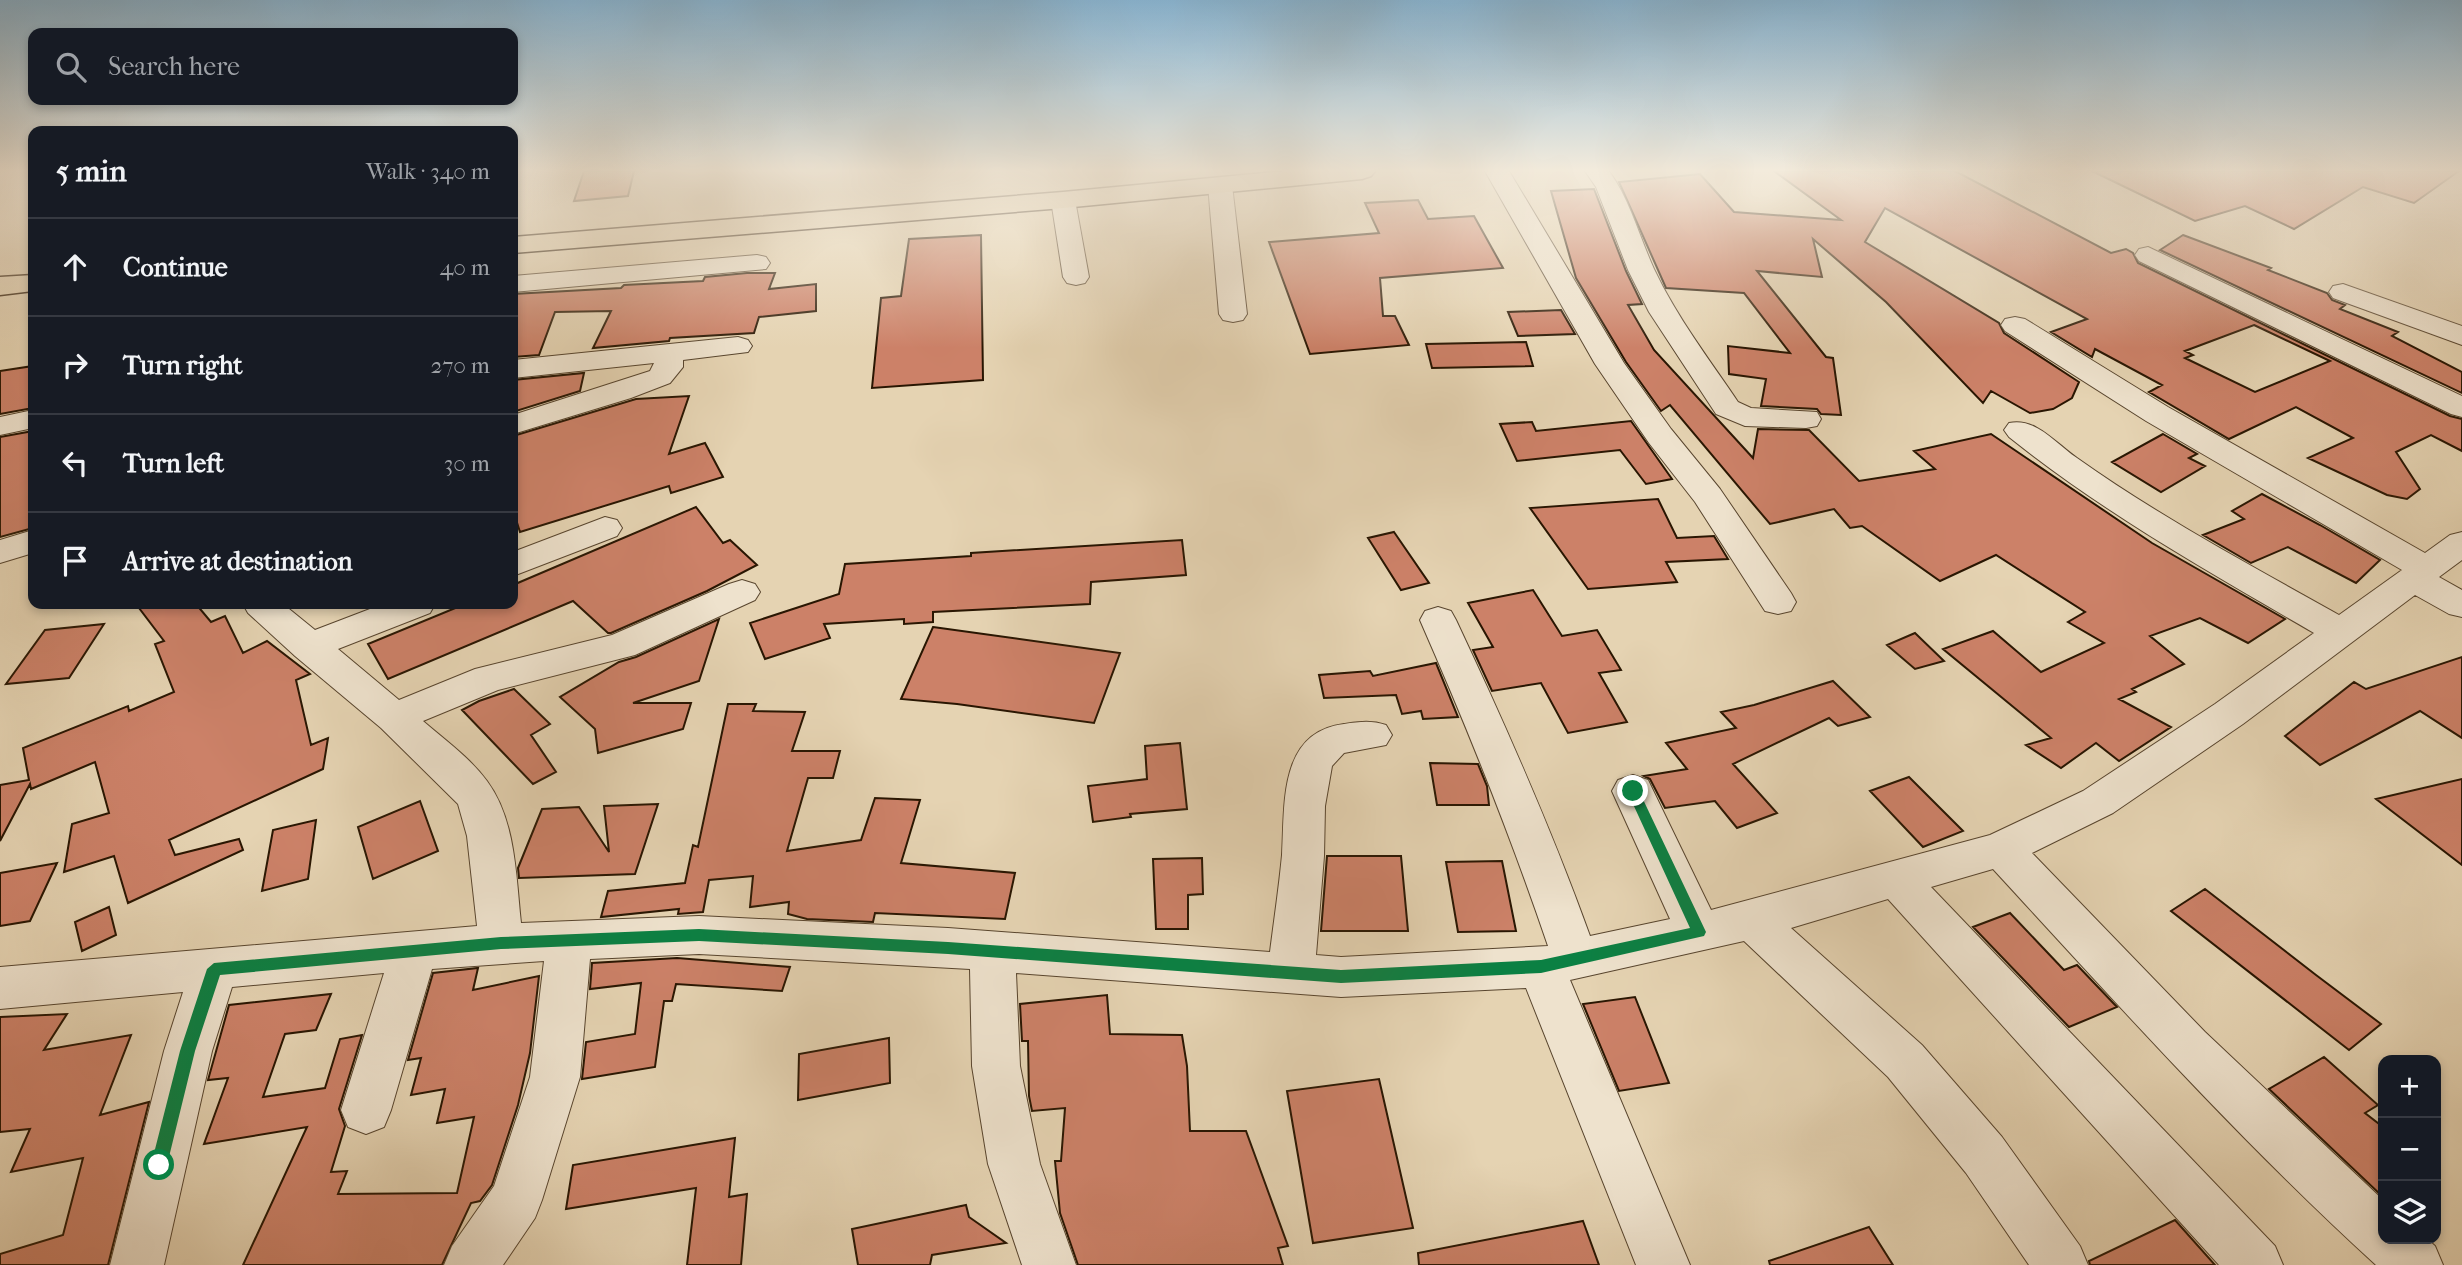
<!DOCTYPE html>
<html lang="en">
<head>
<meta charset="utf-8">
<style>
  :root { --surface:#171b24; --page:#20242c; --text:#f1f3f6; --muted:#9ea1a6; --line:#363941 }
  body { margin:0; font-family:"IM FELL French Canon",serif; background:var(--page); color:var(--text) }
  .controls { position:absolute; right:21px; bottom:21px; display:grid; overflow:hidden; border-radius:14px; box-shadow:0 4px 10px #0003 }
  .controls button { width:63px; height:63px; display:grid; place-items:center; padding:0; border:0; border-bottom:2px solid var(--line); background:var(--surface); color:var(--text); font:35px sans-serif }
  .stop { position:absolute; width:21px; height:21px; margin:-16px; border:5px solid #0b8043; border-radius:50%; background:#fff }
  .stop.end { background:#0b8043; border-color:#fff; box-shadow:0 2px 7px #0008 }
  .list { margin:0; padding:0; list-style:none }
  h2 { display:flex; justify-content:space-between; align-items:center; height:91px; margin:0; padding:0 28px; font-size:30px }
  h2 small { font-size:23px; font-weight:400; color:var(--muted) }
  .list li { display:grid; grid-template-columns:46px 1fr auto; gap:21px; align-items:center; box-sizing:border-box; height:98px; padding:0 28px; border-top:2px solid var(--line) }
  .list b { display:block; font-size:26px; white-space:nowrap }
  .list em { font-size:23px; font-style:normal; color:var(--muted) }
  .icon { flex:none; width:38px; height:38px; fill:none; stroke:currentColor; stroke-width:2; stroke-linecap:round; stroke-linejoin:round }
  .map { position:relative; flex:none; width:2462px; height:1265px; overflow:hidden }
  .search { position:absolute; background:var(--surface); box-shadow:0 4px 10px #0003; left:28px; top:28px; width:490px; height:77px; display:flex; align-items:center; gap:18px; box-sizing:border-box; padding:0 24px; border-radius:14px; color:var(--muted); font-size:26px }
  .panel { position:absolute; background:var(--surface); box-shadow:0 4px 10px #0003; left:28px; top:126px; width:490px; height:483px; border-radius:14px }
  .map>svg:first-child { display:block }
  .building { fill:#cc8168; stroke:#291602; stroke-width:2; fill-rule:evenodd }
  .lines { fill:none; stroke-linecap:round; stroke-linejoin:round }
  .minor-casing { stroke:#58452e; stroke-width:2 }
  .major-casing { stroke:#291602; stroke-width:3 }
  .minor { fill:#eee2cd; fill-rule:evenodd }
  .major { fill:#e5d3b2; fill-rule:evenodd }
  .route { fill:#0b8043 }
</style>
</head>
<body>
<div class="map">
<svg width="2462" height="1265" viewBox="0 0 2462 1265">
  <rect width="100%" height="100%" fill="#e5d3b2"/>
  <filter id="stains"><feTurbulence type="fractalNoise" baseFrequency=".00286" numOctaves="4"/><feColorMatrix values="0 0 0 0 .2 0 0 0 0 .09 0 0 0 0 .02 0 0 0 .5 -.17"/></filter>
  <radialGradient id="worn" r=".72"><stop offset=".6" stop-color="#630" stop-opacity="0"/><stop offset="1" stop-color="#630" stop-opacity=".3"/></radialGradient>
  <!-- building -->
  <path class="building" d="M584 171H634L628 196 574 201Z
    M1774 171H1955L2111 253 2126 249 2133 253 2138 263 2450 416 2462 419V451L2431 435 2396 452 2420 489 2407 499 2387 495 2308 458 2353 438 2296 407 2229 439 2149 392 2162 385 2095 349 2092 357 2051 332 2087 319 1885 208 1865 242 1999 323 2004 333 2079 382 2072 398 2053 409 2030 413 1991 391 1983 403 1886 302 1813 239 1822 277 1757 271 1826 357 1833 358 1841 415 1821 414 1817 409 1761 406 1766 379 1729 374 1728 346 1790 353 1744 293 1666 288 1619 182 1700 174 1734 212 1841 220ZM2254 325 2330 361 2255 392 2185 358 2193 355 2185 351Z
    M2092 171H2459L2414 203 2363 187 2294 229 2245 206 2195 221Z
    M1594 189 1626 271 1642 304 1628 305 1654 350 1753 458 1758 429 1809 430 1859 481 1935 469 1914 451 1991 434 2152 543 2285 619 2248 643 2200 618 2150 636 2184 664 2132 689 2136 692 2119 699 2171 727 2119 761 2096 743 2061 768 2026 745 2051 738 1943 649 1993 631 2041 672 2104 643 2068 622 2085 612 1996 555 1940 581 1862 526 1850 528 1834 509 1770 524 1670 405 1661 411 1626 362 1576 278 1551 191Z
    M1418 200 1428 219 1474 216 1503 268 1380 278 1383 316H1395L1409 345 1310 354 1269 242 1379 233 1365 203Z
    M981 235 983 380 872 388 881 298 901 296 909 239Z
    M2183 235 2271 268 2268 270 2327 293 2332 300 2345 305 2340 309 2398 332 2392 336 2462 372V393L2160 250Z
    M747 273H775L769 289 816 284V311L759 317 754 333 670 338 669 341 593 348 611 311 555 312 539 355 513 357V294L621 288 624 285 703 281 705 277Z
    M1561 310 1575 334 1518 336 1508 312Z
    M1526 342 1533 366 1432 368 1426 344Z
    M33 366V408L0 414V371Z
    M584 373 580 391 513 412V380Z
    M689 396 669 454 705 443 723 477 671 493 669 486 520 532 513 510V436L636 399Z
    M1631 421 1672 479 1646 484 1620 450 1517 461 1500 424 1532 422 1536 431Z
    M33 431V528L0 537V437Z
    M2163 434 2197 454 2189 458 2205 466 2161 492 2112 462Z
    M2262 494 2320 525 2380 560 2356 583 2288 547 2251 563 2203 535 2244 519 2232 511Z
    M1658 499 1677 538 1714 536 1728 559 1666 562 1677 582 1588 589 1530 508Z
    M696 507 723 543 730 540 757 565 707 591 611 633H608L573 601 388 679 368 644 465 604H513V585Z
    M1394 532 1429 583 1401 590 1368 538Z
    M1182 540 1186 575 1091 582 1090 604 933 612V622L904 624V619L824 624 830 638 765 659 750 623 839 594 845 564 971 556V553Z
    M1533 590 1562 636 1597 630 1621 670 1599 673 1627 722 1568 733 1541 683 1492 691 1473 650 1493 647 1468 603Z
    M136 604H196L211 622 225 616 243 653 267 641 310 674 296 680 311 745 328 738 323 769 169 840 175 855 239 839 243 850 128 903 114 856 64 872 72 824 109 813 95 762 31 789 30 784 0 841V785L29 780 23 748 128 706 129 711 174 692 155 644 164 641Z
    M719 619 699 681 633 703H691L683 729 598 753 595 729 560 697 619 662 636 657Z
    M104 624 69 678 6 684 45 630Z
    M933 627 1120 653 1094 723 957 704 901 699Z
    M1915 633 1944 661 1915 669 1887 645Z
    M2462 657V738L2420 711 2320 765 2285 736 2354 682 2366 689Z
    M1436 663 1458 717 1423 719 1421 711 1402 714 1396 695 1324 698 1319 675 1370 671 1373 676Z
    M1833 681 1870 717 1838 726 1829 718 1733 764 1777 813 1737 828 1715 801 1665 808 1650 779 1644 776 1687 769 1666 743 1736 728 1721 712 1754 705Z
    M514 689 550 724 531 735 556 772 533 784 462 710 479 701Z
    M728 704H756L753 711 805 712 792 751H840L833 778H808L787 851 861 840 875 798 920 800 901 863 1015 873 1005 919 875 913 873 922 807 919 788 914 789 902 750 907 753 876 709 880 703 912 678 914 679 909 601 917 608 891 685 883 693 845 698 847Z
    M1180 743 1187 809 1130 814 1131 817 1093 822 1088 786 1147 779 1145 746Z
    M1430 763 1478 764 1487 786 1489 805H1437Z
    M1909 777 1963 831 1923 847 1870 791Z
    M2462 779V865L2376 799Z
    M420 801 438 851 373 879 358 827Z
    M658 804 635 874 519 878 518 868 542 809 579 807 609 852 604 806Z
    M316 820 308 879 262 891 273 830Z
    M1327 856H1401L1408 931H1321Z
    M1202 858 1203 894 1188 895V929H1156L1153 859Z
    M1502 861 1516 931 1458 932 1446 862Z
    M57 863 30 921 0 926V873Z
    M2205 889 2316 975 2381 1024 2349 1050 2171 911Z
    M109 907 116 935 82 951 75 922Z
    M2010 913 2064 970 2077 965 2117 1007 2069 1027 1973 927Z
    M677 958 790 967 782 991 676 984 672 1001H664L655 1067 582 1079 586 1042 635 1034 641 983 590 989 592 963Z
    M478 968 473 990 539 976 530 1053 518 1105 492 1185 480 1201 471 1203 442 1265H243L307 1127 204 1144 228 1078 208 1080 229 1005 331 994 316 1030 285 1034 263 1097 325 1088 340 1039 362 1035 339 1109 345 1126 331 1172 347 1171 338 1194 457 1193 474 1117 437 1123 445 1089 411 1095 421 1058 408 1060 433 973Z
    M1107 995 1110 1034 1182 1035 1187 1066 1190 1131H1246L1288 1246 1278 1248 1283 1265H1078L1060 1213 1055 1161H1061L1065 1108 1032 1111 1029 1096 1028 1041H1022L1020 1004Z
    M1635 997 1669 1083 1619 1091 1583 1004Z
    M67 1014 44 1050 131 1035 100 1115 149 1102 108 1265H0V1254L63 1235 83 1158 11 1172 30 1129 0 1132V1017Z
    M889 1038 890 1083 798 1100 799 1054Z
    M2324 1057 2378 1105 2365 1113 2383 1127V1197L2269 1089Z
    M1379 1079 1413 1228 1313 1243 1287 1091Z
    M735 1138 729 1197 747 1194 741 1265H687L696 1188 566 1209 573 1165Z
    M966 1205 969 1217 1006 1243 932 1255 930 1265H858L852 1229Z
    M2175 1220 2215 1265H2090L2089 1261Z
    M1583 1221 1599 1265H1419L1418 1253Z
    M1869 1227 1893 1265H1770L1769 1261Z"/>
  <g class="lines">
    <defs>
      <path id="minor" d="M1485 171H1509L1624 363 1671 429 1720 489 1791 593 1796 602 1791 611 1778 614 1765 611 1695 502 1649 443 1595 364Z
        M1585 171H1609C1630 200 1639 236 1654 269 1676 316 1709 359 1738 402L1751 408 1817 412 1821 419 1817 426 1806 428 1745 426 1716 414 1649 312 1628 270 1596 187Z
        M1220 178 1229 180 1232 185 1247 314 1243 320 1233 322 1223 320 1219 314 1208 185 1211 180Z
        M1063 193 1072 195 1075 200 1089 277 1085 283 1076 285 1067 283 1063 277 1051 200 1054 195Z
        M2148 247 2462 396V417L2451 414 2139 261 2135 255 2139 249Z
        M757 255 766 257 770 263 766 269 513 292V276Z
        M2343 284 2462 326V345L2333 298 2329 292 2333 286Z
        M2015 317 2025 319 2168 407 2425 553 2450 535 2462 532V560L2439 577 2462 590V617L2449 614 2415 595 2243 724 2113 813 2032 853 2205 1032 2383 1200V1239H2427L2435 1246 2443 1265H2376C2240 1141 2117 1004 1993 869L1931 887 2275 1246 2283 1265H2219L1888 899 1791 928 1922 1045 2002 1137 2080 1246 2088 1265H2029L1966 1173 1888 1077 1744 941 1570 980 1690 1265H1636L1526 988 1341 997 1016 973 1020 1066 1040 1164 1076 1265H1022L988 1164 972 1066 970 969 699 954 590 959 580 1077 542 1200 535 1218 503 1265H444L452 1246 494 1186 530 1077 544 961 432 969 391 1110 384 1127 366 1134 348 1127 341 1110 384 973 232 987 212 1051 164 1265H110L164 1051 183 992 0 1009V967L477 926 467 836 458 804 381 728 295 656 248 613 243 604H283L315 630 383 604H435L430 613 338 649 399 700 475 669 612 635 729 584 742 580 755 584 760 592 755 600 635 655 498 690 423 721C445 740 470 758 487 781 516 820 516 877 521 923L699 916 948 928 1270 952C1274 920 1279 887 1282 855 1285 805 1278 732 1344 724 1359 722 1371 720 1386 725L1392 735 1386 745 1344 753 1332 766 1325 806 1324 856 1316 955 1341 957 1548 946C1510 834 1467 727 1420 620L1425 611 1438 607 1451 611 1456 620C1505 724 1551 828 1590 936L1670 919 1612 791 1618 780 1633 775 1648 780 1711 910 1990 835 2083 791 2215 704 2314 633C2209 572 2104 513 2009 437L2004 430 2009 423C2036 417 2056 444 2077 458 2160 517 2250 565 2339 615L2402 570 2146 421 2005 331 2001 325 2005 319Z
        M738 337 748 340 752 346 748 352 683 360V367L670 383 631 398 513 434V415L650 371 654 363 513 378V360Z
        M33 410V428L0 435V417Z
        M605 517 617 520 622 528 617 536 513 576V552Z
        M33 530V553L0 563V540Z"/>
      <path id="major" d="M1286 171H1375L1371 176 1362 179 1063 208 513 253V237L1063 192Z
        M33 275V291L0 295V277Z"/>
    </defs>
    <!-- minor casing -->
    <use href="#minor" class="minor-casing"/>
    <!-- major casing -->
    <use href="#major" class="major-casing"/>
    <!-- minor -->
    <use href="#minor" class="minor"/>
    <!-- major -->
    <use href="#major" class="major"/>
  </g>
  <!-- sky -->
  <linearGradient id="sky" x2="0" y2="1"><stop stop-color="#88b5d3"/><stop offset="0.49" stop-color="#f3ebdc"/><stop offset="1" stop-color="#f3ebdc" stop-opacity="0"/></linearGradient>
  <rect width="2462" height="348" fill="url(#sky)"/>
  <!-- route -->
  <path class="route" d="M1633 786 1639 791 1706 932 1704 936 1541 973 1341 983 948 954 699 941 501 949 220 975 195 1051 167 1165 165 1170 159 1172 153 1170 151 1165 180 1051 207 969 214 963 501 937 699 929 948 942 1341 970 1541 960 1690 928 1627 791Z"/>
  <rect width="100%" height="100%" filter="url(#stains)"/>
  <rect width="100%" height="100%" fill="url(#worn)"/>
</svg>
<div class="controls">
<button>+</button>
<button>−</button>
<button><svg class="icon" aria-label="layers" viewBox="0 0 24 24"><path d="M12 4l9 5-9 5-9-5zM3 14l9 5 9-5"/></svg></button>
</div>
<div class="stop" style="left:159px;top:1165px"></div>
<div class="stop end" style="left:1633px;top:791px"></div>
<div class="search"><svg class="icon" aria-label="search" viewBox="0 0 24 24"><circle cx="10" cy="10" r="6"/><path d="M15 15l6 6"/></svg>Search here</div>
<section class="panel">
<h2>5 min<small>Walk · 340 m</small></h2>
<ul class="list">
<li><svg class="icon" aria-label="ahead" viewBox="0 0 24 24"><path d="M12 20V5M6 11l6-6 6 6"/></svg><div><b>Continue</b></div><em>40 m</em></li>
<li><svg class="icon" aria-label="right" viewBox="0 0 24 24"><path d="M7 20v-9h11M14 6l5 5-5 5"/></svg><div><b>Turn right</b></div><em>270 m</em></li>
<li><svg class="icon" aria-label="left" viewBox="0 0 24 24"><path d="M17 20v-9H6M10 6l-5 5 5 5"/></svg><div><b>Turn left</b></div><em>30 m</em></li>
<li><svg class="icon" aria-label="arrive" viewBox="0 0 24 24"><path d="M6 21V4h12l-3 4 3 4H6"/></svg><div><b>Arrive at destination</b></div></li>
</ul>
</section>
</div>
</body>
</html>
